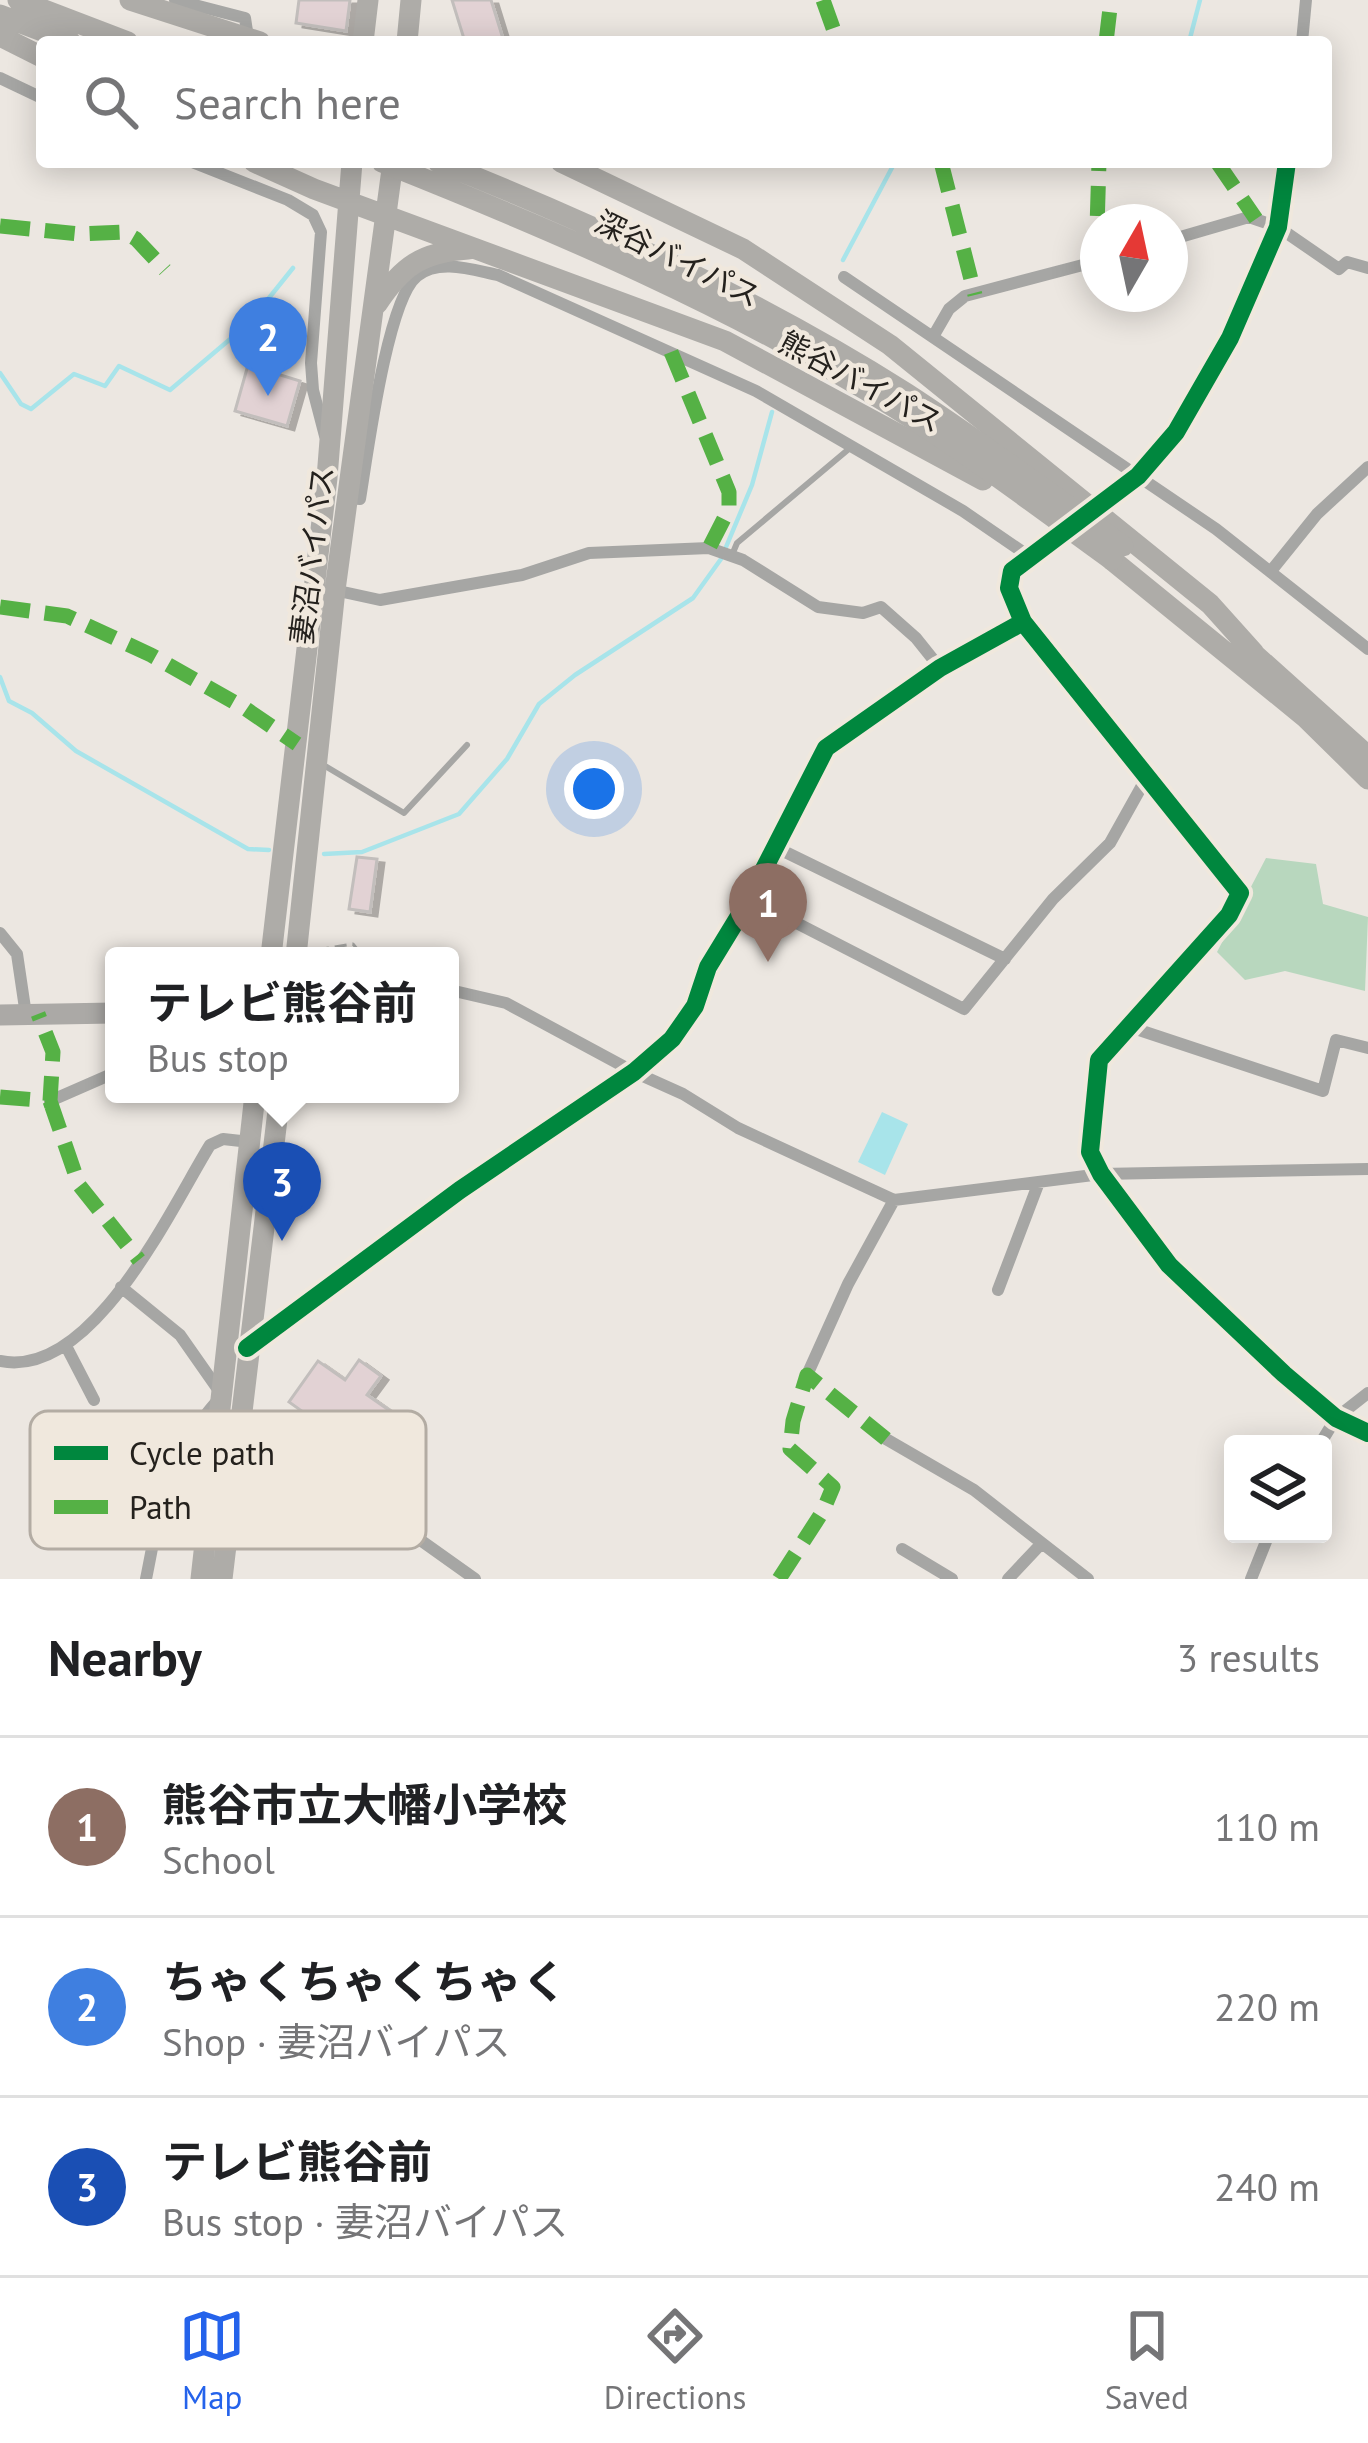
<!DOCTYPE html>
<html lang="en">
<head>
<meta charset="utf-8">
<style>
  :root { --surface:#fff; --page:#f6f6f6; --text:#202124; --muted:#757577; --line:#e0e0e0; --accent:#2563eb }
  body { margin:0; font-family:"PT Sans","Noto Sans JP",sans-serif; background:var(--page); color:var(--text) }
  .controls { position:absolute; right:36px; bottom:36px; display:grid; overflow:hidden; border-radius:12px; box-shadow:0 6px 30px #0003 }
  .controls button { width:108px; height:108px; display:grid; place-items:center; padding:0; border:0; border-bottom:3px solid var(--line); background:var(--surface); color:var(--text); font:60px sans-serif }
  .compass { position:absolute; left:1080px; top:204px; width:108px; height:108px; border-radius:50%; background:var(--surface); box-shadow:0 6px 30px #0003; rotate:9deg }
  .you { position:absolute; left:594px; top:789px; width:42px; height:42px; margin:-30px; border:9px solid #fff; border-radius:50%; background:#1a73e8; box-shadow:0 0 0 18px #1a73e833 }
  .badge { display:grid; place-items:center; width:78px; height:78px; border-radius:50%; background:var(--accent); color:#fff; font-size:39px; font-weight:700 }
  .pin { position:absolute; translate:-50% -99px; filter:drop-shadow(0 3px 6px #0008) }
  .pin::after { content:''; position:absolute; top:63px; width:42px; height:36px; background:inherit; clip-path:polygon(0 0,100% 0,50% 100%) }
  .popup { position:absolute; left:105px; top:947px; width:354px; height:156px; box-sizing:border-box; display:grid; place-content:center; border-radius:12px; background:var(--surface); filter:drop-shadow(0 3px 9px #0005); font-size:39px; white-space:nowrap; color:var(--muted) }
  .popup b { font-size:45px; color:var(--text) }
  .popup::after { content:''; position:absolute; left:50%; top:100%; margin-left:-24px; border:24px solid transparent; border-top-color:var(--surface) }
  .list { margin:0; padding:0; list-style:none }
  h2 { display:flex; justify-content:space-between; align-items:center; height:156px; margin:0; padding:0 48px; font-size:51px }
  h2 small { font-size:39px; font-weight:400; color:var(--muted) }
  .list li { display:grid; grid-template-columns:78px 1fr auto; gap:36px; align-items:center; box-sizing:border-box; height:180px; padding:0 48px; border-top:3px solid var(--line) }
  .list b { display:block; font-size:45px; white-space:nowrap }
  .list p { margin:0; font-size:39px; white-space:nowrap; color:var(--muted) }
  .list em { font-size:39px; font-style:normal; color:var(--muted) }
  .icon { flex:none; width:66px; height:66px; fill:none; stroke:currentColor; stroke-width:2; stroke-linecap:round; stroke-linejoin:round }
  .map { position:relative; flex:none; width:1368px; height:1579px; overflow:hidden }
  .search { position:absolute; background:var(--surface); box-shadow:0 6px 30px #0003; left:36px; right:36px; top:36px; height:132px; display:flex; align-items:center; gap:30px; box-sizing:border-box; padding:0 42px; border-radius:12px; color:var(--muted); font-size:45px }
  .sheet { height:696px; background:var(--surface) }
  nav { display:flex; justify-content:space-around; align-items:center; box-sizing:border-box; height:168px; border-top:3px solid var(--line); background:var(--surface); font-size:33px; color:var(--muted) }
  nav a { display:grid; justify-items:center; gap:6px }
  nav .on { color:var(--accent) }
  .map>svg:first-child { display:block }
  .forest { fill:#b8d7be }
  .water { fill:#a8e4ea }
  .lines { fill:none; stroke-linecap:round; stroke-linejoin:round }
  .stream { stroke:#a8e4ea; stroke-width:4.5 }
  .building { fill:#e2d2d4; stroke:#c2bebc; stroke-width:3; filter:url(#shadow) }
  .minor-tunnel { stroke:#c4bfba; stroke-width:12; stroke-dasharray:12 6; stroke-linecap:butt }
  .path { stroke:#a6a6a3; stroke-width:3; stroke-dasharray:12 6; stroke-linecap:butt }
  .service { stroke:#a6a6a4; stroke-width:6 }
  .minor { stroke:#a6a6a4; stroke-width:12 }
  .primary { stroke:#aba9a6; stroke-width:21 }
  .trunk { stroke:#aeaca8; stroke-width:21 }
  .trunk-bridge { stroke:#aeaca8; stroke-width:21 }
  .quiet { stroke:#55b145; stroke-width:15; stroke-dasharray:30 15; stroke-linecap:butt }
  .cycleway-casing { stroke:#f0e8dd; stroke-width:26 }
  .cycleway { stroke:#00873e; stroke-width:18 }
  .labels { text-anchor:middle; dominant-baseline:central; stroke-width:9; stroke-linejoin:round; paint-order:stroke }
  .street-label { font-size:30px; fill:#24211d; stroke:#f0e8dd }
  .key { fill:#f0e8dd; stroke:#b3aca3; stroke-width:3 }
  .key-label { font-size:33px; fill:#24211d }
</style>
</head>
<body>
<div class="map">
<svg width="1368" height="1579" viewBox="0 0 1368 1579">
  <defs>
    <filter id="shadow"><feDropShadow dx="7" dy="4" stdDeviation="0" flood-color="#0004"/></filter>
  </defs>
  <rect width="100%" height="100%" fill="#ece7e1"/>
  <!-- forest -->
  <path class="forest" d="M1266 858 1316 864 1323 904 1368 917 1365 991 1285 971 1245 980 1217 952Z"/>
  <!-- water -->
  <path class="water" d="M882 1112 908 1124 885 1175 858 1162Z"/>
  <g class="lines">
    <!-- stream -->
    <path class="stream" d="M1189 42 1200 0
      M843 260 895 162
      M0 373 21 404 31 409 74 374 105 386 119 366 170 390 248 324 293 268
      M0 677 9 701 32 713 76 751 248 849 269 850
      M324 854 362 852 459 814 507 759 539 704 575 675 693 598 721 559 752 485 772 412"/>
  </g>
  <!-- building -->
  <path class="building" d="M299 0H350L346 31 296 23Z
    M452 0H491L504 42H465Z
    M248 365 300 381 287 426 235 411Z
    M357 857 377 859 370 912 349 909Z
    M359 1360 381 1376 367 1395 393 1413 363 1455 289 1402 318 1361 345 1380Z"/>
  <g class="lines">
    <!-- minor-tunnel -->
    <path class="minor-tunnel" d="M1042 547 1070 527"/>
    <!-- path -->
    <path class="path" d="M317 950 353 944 363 956"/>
    <!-- service -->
    <path class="service" d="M732 555 737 543 850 448
      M320 763 404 813 467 745"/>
    <!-- minor -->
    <path class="minor" d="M175 0 245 18 248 38
      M1302 42 1306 0
      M0 78 42 98
      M192 162 288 200 313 215 321 232 311 363 313 390 325 436
      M1170 240 1249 217 1278 227 1339 269 1347 262 1368 268
      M844 277 1216 529 1368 649
      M934 335 949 309 965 296 1098 261
      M1116 494 1176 432 1230 338 1278 227 1287 162
      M348 498 360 499C367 457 387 300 417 276 439 258 473 270 498 275L756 391 963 511 1030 557
      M1042 547 1012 571 1009 588 1023 622 1240 893 1229 915 1099 1060 1090 1152 1101 1174 1169 1265 1284 1374 1336 1418 1368 1433
      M1271 571 1317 514 1368 467
      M334 590 380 600 522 575 589 553 709 548 743 560 818 607 863 613 881 607 916 638 940 668
      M775 847 1005 959
      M748 898 964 1009 1053 899 1110 843 1148 775
      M0 933 17 954 26 1015
      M450 990 506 1003 634 1072 683 1094 738 1128 894 1200 1101 1174 1368 1169
      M1127 1026 1323 1091 1336 1040 1368 1048
      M50 1101 114 1073
      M121 1287 180 1335 222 1395
      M998 1290 1039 1182
      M251 1345 460 1190 634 1072 672 1039 695 1006 708 967 744 908 826 748 940 668 1023 622
      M66 1346 94 1400
      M0 1361C92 1380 170 1210 210 1145L223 1139 250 1142
      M807 1375 848 1284 894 1200
      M242 1413 475 1579
      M886 1439 974 1490 1088 1579
      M1320 1444 1336 1418 1368 1393
      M902 1549 952 1579
      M146 1579C162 1500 163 1463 218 1400
      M1008 1579 1042 1543
      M1251 1579 1269 1534"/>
    <!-- primary -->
    <path class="primary" d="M0 1015 114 1013"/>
    <!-- trunk -->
    <path class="trunk" d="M18 0 128 42
      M130 0 260 42
      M0 15 71 42
      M0 36 42 57
      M363 42 368 0
      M407 42 411 0
      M254 162 314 189 725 341 983 480
      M561 162 743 249 890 345 1210 604 1254 653
      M377 304C402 266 422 252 468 249
      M1112 560 1305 717 1368 779
      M1243 644 1368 756
      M271 956 327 478 352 162
      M296 956 335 590 393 162
      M201 1579 255 1094
      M222 1579 280 1094"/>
    <!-- trunk-bridge -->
    <path class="trunk-bridge" d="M382 162C558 232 732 307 894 407 969 454 1040 508 1112 560
      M438 162C599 226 759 300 906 393 980 441 1051 494 1123 546"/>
    <!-- quiet -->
    <path class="quiet" d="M823 0 838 42
      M1106 42 1111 0
      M941 162 975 295
      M1217 162 1256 219
      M0 226 80 234 124 232 136 239 165 270
      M1096 261 1099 162
      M671 352 729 492V509L709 548
      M0 607 67 616 151 655 246 709 297 744
      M0 1097 50 1101 53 1052 38 1014
      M50 1101 79 1185 139 1260
      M779 1579 823 1511 833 1487 790 1449 793 1421 807 1375 886 1439"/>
    <defs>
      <path id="cycleway" d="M1287 162 1278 227 1230 338 1176 432 1138 476 1012 571 1009 588 1023 622 1240 893 1229 915 1099 1060 1090 1152 1101 1174 1169 1265 1284 1374 1336 1418 1368 1433
        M247 1348 460 1190 634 1072 672 1039 695 1006 708 967 744 908 826 748 940 668 1023 622"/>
    </defs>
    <!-- cycleway casing -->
    <use href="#cycleway" class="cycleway-casing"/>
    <!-- cycleway -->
    <use href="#cycleway" class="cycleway"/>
  </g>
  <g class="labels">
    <!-- street labels -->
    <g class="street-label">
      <text transform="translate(678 258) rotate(26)">深谷バイパス</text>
      <text transform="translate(861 381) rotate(28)">熊谷バイパス</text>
      <text transform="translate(311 555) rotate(-83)">妻沼バイパス</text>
    </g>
  </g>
  <!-- legend -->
  <rect x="30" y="1411" width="396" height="138" rx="18" class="key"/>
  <rect x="54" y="1446" width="54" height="14" fill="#00873e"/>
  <rect x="54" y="1500" width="54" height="14" fill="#55b145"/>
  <g class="key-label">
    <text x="129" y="1465">Cycle path</text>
    <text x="129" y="1519">Path</text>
  </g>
</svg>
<div class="controls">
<button><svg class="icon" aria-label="layers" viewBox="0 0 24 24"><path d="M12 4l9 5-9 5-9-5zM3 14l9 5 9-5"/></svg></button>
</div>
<svg class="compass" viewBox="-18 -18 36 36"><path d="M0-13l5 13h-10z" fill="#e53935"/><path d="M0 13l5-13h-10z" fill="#757577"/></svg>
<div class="you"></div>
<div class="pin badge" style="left:768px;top:962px;background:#8d6e63">1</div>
<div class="pin badge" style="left:268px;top:396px;background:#3f7fe0">2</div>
<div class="pin badge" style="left:282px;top:1241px;background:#1a4fb4">3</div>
<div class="popup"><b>テレビ熊谷前</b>Bus stop</div>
<div class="search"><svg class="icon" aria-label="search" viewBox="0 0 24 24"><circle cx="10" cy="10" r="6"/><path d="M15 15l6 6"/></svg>Search here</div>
</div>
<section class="sheet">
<h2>Nearby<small>3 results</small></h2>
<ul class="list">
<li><span class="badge" style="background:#8d6e63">1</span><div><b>熊谷市立大幡小学校</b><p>School</p></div><em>110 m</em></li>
<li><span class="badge" style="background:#3f7fe0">2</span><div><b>ちゃくちゃくちゃく</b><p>Shop · 妻沼バイパス</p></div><em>220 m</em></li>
<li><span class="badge" style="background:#1a4fb4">3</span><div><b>テレビ熊谷前</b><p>Bus stop · 妻沼バイパス</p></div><em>240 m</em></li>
</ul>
</section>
<nav>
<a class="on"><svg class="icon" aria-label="map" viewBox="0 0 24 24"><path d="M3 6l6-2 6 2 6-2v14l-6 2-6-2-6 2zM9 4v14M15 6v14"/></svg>Map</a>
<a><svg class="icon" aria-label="directions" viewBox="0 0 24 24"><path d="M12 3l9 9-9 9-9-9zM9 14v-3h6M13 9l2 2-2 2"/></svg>Directions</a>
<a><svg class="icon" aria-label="saved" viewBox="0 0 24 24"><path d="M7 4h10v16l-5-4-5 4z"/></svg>Saved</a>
</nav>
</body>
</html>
